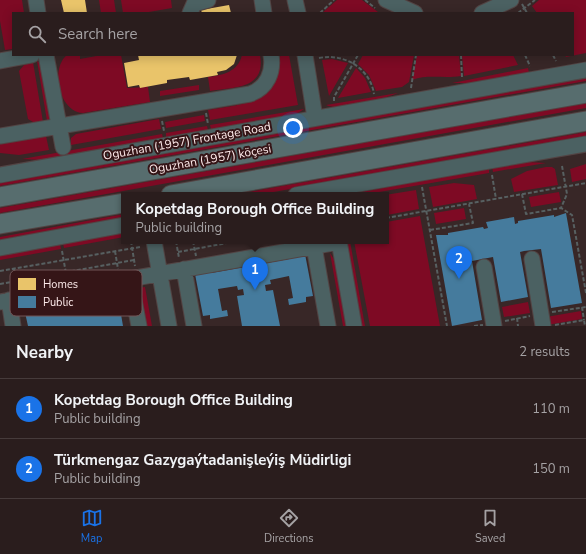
<!DOCTYPE html>
<html lang="en">
<head>
<meta charset="utf-8">
<style>
  :root { --surface:#2a1d1d; --page:#362a2a; --text:#f1f3f6; --muted:#a5a2a4; --line:#463b3b; --accent:#1a73e8 }
  body { margin:0; font-family:"Nunito Sans",sans-serif; background:var(--page); color:var(--text) }
  .you { position:absolute; left:293px; top:128px; width:14px; height:14px; margin:-10px; border:3px solid #fff; border-radius:50%; background:#1a73e8; box-shadow:0 0 0 6px #1a73e833 }
  .badge { display:grid; place-items:center; width:26px; height:26px; border-radius:50%; background:var(--accent); color:#fff; font-size:13px; font-weight:700 }
  .pin { position:absolute; translate:-50% -33px; filter:drop-shadow(0 1px 2px #0008) }
  .pin::after { content:''; position:absolute; top:21px; width:14px; height:12px; background:inherit; clip-path:polygon(0 0,100% 0,50% 100%) }
  .popup { position:absolute; left:121px; top:192px; width:268px; height:52px; box-sizing:border-box; display:grid; place-content:center; border-radius:0px; background:var(--surface); filter:drop-shadow(0 1px 3px #0005); font-size:13px; white-space:nowrap; color:var(--muted) }
  .popup b { font-size:15px; color:var(--text) }
  .popup::after { content:''; position:absolute; left:50%; top:100%; margin-left:-8px; border:8px solid transparent; border-top-color:var(--surface) }
  .list { margin:0; padding:0; list-style:none }
  h2 { display:flex; justify-content:space-between; align-items:center; height:52px; margin:0; padding:0 16px; font-size:17px }
  h2 small { font-size:13px; font-weight:400; color:var(--muted) }
  .list li { display:grid; grid-template-columns:26px 1fr auto; gap:12px; align-items:center; box-sizing:border-box; height:60px; padding:0 16px; border-top:1px solid var(--line) }
  .list b { display:block; font-size:15px; white-space:nowrap }
  .list p { margin:0; font-size:13px; white-space:nowrap; color:var(--muted) }
  .list em { font-size:13px; font-style:normal; color:var(--muted) }
  .icon { flex:none; width:22px; height:22px; fill:none; stroke:currentColor; stroke-width:2; stroke-linecap:round; stroke-linejoin:round }
  .map { position:relative; flex:none; width:586px; height:326px; overflow:hidden }
  .search { position:absolute; background:var(--surface); box-shadow:0 2px 10px #0003; left:12px; right:12px; top:12px; height:44px; display:flex; align-items:center; gap:10px; box-sizing:border-box; padding:0 14px; border-radius:0px; color:var(--muted); font-size:15px }
  .sheet { height:172px; background:var(--surface) }
  nav { display:flex; justify-content:space-around; align-items:center; box-sizing:border-box; height:56px; border-top:1px solid var(--line); background:var(--surface); font-size:11px; color:var(--muted) }
  nav a { display:grid; justify-items:center; gap:2px }
  nav .on { color:var(--accent) }
  .map>svg:first-child { display:block }
  .green { fill:#7e0a24 }
  .homes { fill:#e9c46a }
  .public { fill:#457b9d }
  .lines { fill:none; stroke-linecap:round; stroke-linejoin:round }
  .minor-casing { stroke:#524444; stroke-width:17 }
  .major-casing { stroke:#524444; stroke-width:21 }
  .path { stroke:#576061; stroke-width:2; stroke-dasharray:4 2; stroke-linecap:butt }
  .minor { stroke:#4b6162; stroke-width:15 }
  .major { stroke:#576d6e; stroke-width:19 }
  .labels { text-anchor:middle; dominant-baseline:central; stroke-width:4; stroke-linejoin:round; paint-order:stroke }
  .street-label { font-size:12px; fill:#fdeaea; stroke:#351517 }
  .key { fill:#351517; stroke:#715556; stroke-width:1 }
  .key-label { font-size:11px; fill:#fdeaea }
</style>
</head>
<body>
<div class="map">
<svg width="586" height="326" viewBox="0 0 586 326">
  <rect width="100%" height="100%" fill="#382727"/>
  <!-- green -->
  <path class="green" d="M0 0H22L24 13H13V49L5 50 0 21Z
    M99 0H114L116 13H101Z
    M121 0H171L172 8 143 13H123Z
    M337 0H362L378 12 322 13Z
    M539 0H586V53L566 57 565 55H573V13H537L532 6Z
    M67 55H80V59L102 55H121L127 88 148 87 150 102 83 113C59 112 50 68 67 55Z
    M242 55H260C266 89 235 87 210 91L208 77C223 75 238 72 242 55Z
    M281 55H289L298 105 210 120 208 110C233 105 264 106 276 79 280 71 276 62 281 55Z
    M363 55H414L409 82 402 87 376 91 369 75 358 64Z
    M417 55H459L461 76C444 79 428 74 412 80Z
    M462 55H513L518 65 464 76Z
    M332 59 348 63 329 96 322 60Z
    M37 61 40 63 50 118 47 121Z
    M33 62 43 122H33L28 119 19 71 24 65Z
    M356 68 365 78 371 92 338 98Z
    M528 68 529 73 469 83H452Z
    M586 76V81L0 186V181Z
    M199 85V90L160 96V91Z
    M398 93C383 99 341 112 326 105Z
    M586 103V108L0 213V208Z
    M304 109 295 115 211 129 210 125Z
    M204 115 205 121 166 128 165 122Z
    M159 119 161 129 71 145V138L76 134Z
    M207 126 208 130 166 137V133Z
    M586 132V136L257 195H232Z
    M162 134 163 138 41 160 22 159Z
    M46 136 49 150 19 155 0 153V144Z
    M527 162 546 163 493 172 492 167Z
    M586 164V179L572 182 570 169Z
    M546 167H552L555 169 558 185 514 192 511 179 527 171Z
    M489 168V173L362 195H345Z
    M454 183 474 185 477 199 433 207 429 187Z
    M416 190 419 209 387 215 385 195Z
    M559 192 561 202 531 207 529 197Z
    M464 208 466 219 436 224 434 213Z
    M124 214V219L0 241V237Z
    M420 216 440 326H370L354 241H386V222Z
    M124 232V237L64 248 63 243Z
    M346 241H350L365 326H361Z
    M60 244 61 249 0 260V255Z
    M330 253 335 261 347 326H343Z
    M145 287 152 326H145L138 288Z
    M528 302 530 313 504 317 502 307Z
    M581 311 582 319 547 325 546 317Z"/>
  <!-- homes -->
  <path class="homes" d="M61 0H85L87 13H64Z
    M229 5 231 13H202L201 10Z
    M138 55 163 56 237 55 234 64 226 70 217 72 218 75 190 80 189 77 167 80V83L140 88 139 85 128 87 124 63 139 60Z"/>
  <!-- public -->
  <path class="public" d="M566 213 582 303 551 308 541 249 524 251 520 252 528 297 501 302 493 257 472 261 482 320 452 326 436 235H448V233L483 227 484 229 488 228 486 222 514 217 515 224 518 223V221L554 215V217Z
    M305 254 313 296 306 297V302L289 305 288 299 293 298 289 276 270 280 271 284 265 285 266 291 273 290 280 326H242L237 296 244 295 243 289 238 290 237 286 218 289 222 311 227 310 228 316 210 319V315L203 316 195 274 211 271V273L289 259V257Z
    M117 291 123 326H28L24 308 52 303V301L57 300 56 296 89 294V296Z"/>
  <g class="lines">
    <defs>
      <path id="minor" d="M36 0 38 13
        M262 0 264 13
        M295 0 298 13
        M386 0 415 13
        M190 13 194 4 208 0
        M482 13 511 0
        M46 55 63 147
        M305 55 315 118
        M0 61 32 55
        M0 136 250 94C267 88 274 72 271 55
        M0 175 586 70
        M296 195 586 144
        M154 241 169 326
        M339 241 354 326
        M314 246 328 326
        M0 248 124 225
        M532 259 543 326
        M484 267 494 326
        M184 269 194 326
        M130 279 139 326
        M9 300 13 326
        M0 302 339 242"/>
      <path id="major" d="M171 195 586 121
        M0 197 586 93
        M0 224 124 203"/>
    </defs>
    <!-- minor casing -->
    <use href="#minor" class="minor-casing"/>
    <!-- major casing -->
    <use href="#major" class="major-casing"/>
    <!-- path -->
    <path class="path" d="M365 0 375 8
      M522 4 527 13
      M320 13 334 0
      M518 13 535 0
      M461 55 462 78
      M525 55 530 66
      M553 55 556 61
      M319 58C344 53 370 68 374 94
      M411 88 416 55
      M334 101V97L358 55
      M206 113 208 124
      M162 121 164 131
      M562 166 567 194 561 208 572 215 586 293
      M492 175 496 199
      M422 187 447 326
      M522 194 526 214 561 208
      M386 218 586 183
      M430 230 473 223 469 204
      M131 241 135 266
      M176 241 179 258
      M193 241 196 256
      M62 251 67 279
      M115 251 118 269
      M178 252 238 241
      M14 269 17 288
      M0 271 140 247
      M0 284 134 260
      M582 307 584 320
      M552 312 586 307
      M517 318 518 326
      M505 321 530 316
      M555 325 584 320 585 326
      M474 326 483 325"/>
    <!-- minor -->
    <use href="#minor" class="minor"/>
    <!-- major -->
    <use href="#major" class="major"/>
  </g>
  <g class="labels">
    <!-- street labels -->
    <g class="street-label">
      <text transform="translate(187 141) rotate(-10)">Oguzhan (1957) Frontage Road</text>
      <text transform="translate(210 159) rotate(-10)">Oguzhan (1957) köçesi</text>
    </g>
  </g>
  <!-- legend -->
  <rect x="10" y="270" width="132" height="46" rx="6" class="key"/>
  <rect x="18" y="278" width="18" height="12" fill="#e9c46a"/>
  <rect x="18" y="296" width="18" height="12" fill="#457b9d"/>
  <g class="key-label">
    <text x="43" y="288">Homes</text>
    <text x="43" y="306">Public</text>
  </g>
</svg>
<div class="you"></div>
<div class="pin badge" style="left:255px;top:290px">1</div>
<div class="popup"><b>Kopetdag Borough Office Building</b>Public building</div>
<div class="pin badge" style="left:459px;top:279px">2</div>
<div class="search"><svg class="icon" aria-label="search" viewBox="0 0 24 24"><circle cx="10" cy="10" r="6"/><path d="M15 15l6 6"/></svg>Search here</div>
</div>
<section class="sheet">
<h2>Nearby<small>2 results</small></h2>
<ul class="list">
<li><span class="badge">1</span><div><b>Kopetdag Borough Office Building</b><p>Public building</p></div><em>110 m</em></li>
<li><span class="badge">2</span><div><b>Türkmengaz Gazygaýtadanişleýiş Müdirligi</b><p>Public building</p></div><em>150 m</em></li>
</ul>
</section>
<nav>
<a class="on"><svg class="icon" aria-label="map" viewBox="0 0 24 24"><path d="M3 6l6-2 6 2 6-2v14l-6 2-6-2-6 2zM9 4v14M15 6v14"/></svg>Map</a>
<a><svg class="icon" aria-label="directions" viewBox="0 0 24 24"><path d="M12 3l9 9-9 9-9-9zM9 14v-3h6M13 9l2 2-2 2"/></svg>Directions</a>
<a><svg class="icon" aria-label="saved" viewBox="0 0 24 24"><path d="M7 4h10v16l-5-4-5 4z"/></svg>Saved</a>
</nav>
</body>
</html>
